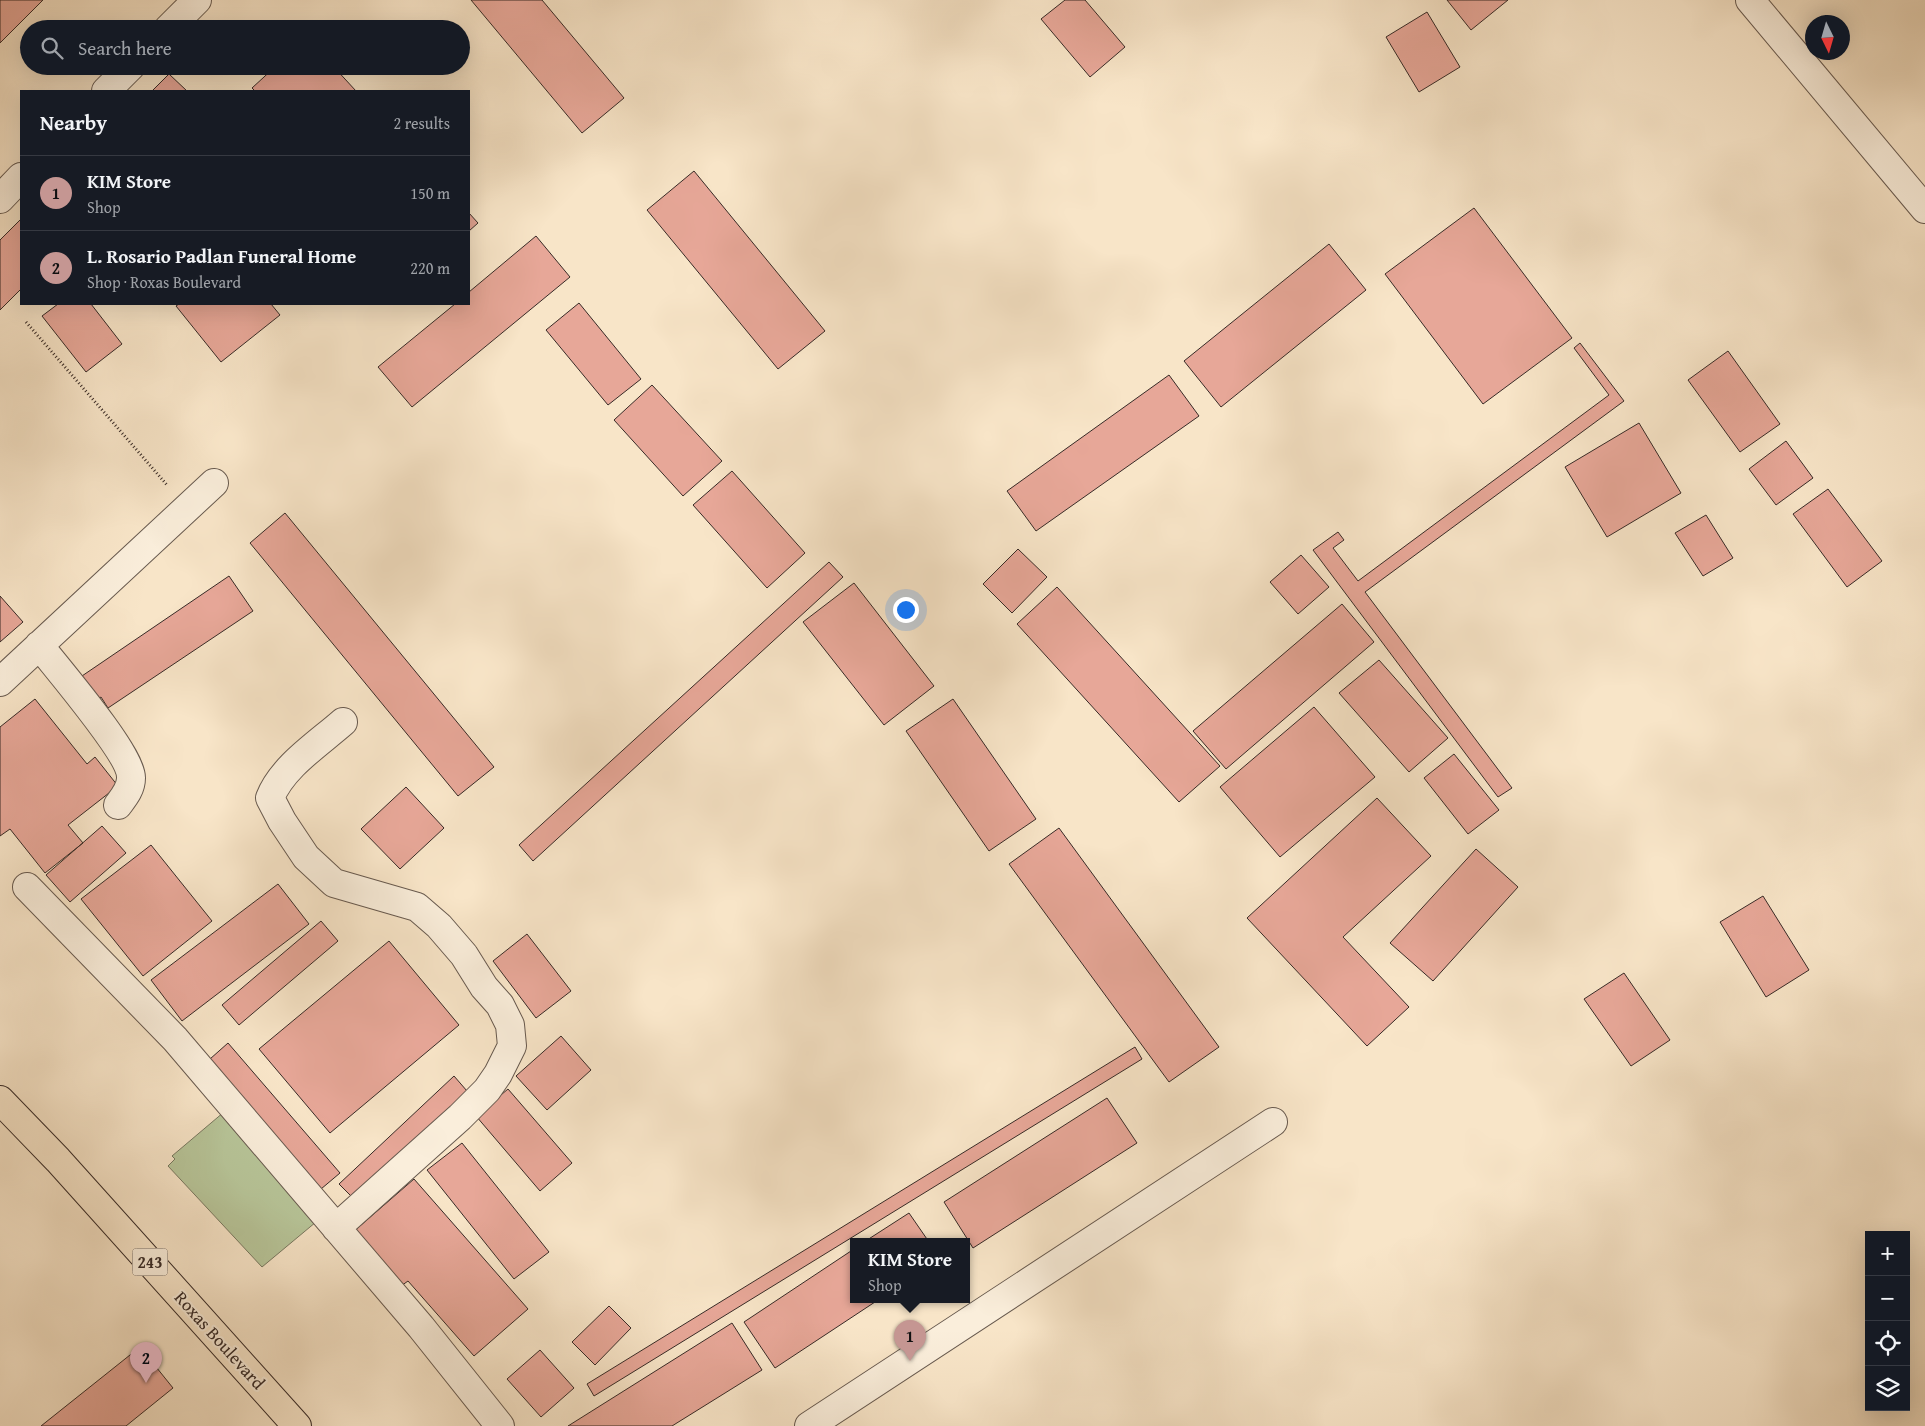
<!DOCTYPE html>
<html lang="en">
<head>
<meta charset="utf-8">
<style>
  :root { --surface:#171b24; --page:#20242c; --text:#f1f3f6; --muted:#9ea1a6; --line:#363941; --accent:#c59692 }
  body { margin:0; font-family:"Gentium Book Plus",serif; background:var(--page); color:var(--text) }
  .controls { position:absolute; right:15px; bottom:15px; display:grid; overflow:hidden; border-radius:0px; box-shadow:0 5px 20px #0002 }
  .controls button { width:45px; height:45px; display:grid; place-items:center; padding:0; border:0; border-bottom:1px solid var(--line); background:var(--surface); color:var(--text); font:25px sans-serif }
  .compass { position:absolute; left:1805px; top:15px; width:45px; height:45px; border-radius:50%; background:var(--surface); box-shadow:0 5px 20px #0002; rotate:175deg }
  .you { position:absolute; left:905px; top:609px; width:18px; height:18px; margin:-12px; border:4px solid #fff; border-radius:50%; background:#1a73e8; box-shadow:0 0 0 8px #1a73e833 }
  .badge { display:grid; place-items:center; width:32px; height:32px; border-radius:50%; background:var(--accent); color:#111; font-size:16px; font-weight:700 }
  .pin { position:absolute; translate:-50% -41px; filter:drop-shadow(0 1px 2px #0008) }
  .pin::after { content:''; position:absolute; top:26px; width:18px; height:15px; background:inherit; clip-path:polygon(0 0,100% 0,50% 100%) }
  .popup { position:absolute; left:850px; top:1238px; width:120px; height:65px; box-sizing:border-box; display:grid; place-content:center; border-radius:0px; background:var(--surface); filter:drop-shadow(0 1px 4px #0005); font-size:16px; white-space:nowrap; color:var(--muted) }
  .popup b { font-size:19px; color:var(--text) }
  .popup::after { content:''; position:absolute; left:50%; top:100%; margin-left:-10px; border:10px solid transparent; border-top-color:var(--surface) }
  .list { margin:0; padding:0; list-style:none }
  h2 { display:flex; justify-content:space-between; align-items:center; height:65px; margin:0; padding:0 20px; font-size:21px }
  h2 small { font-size:16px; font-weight:400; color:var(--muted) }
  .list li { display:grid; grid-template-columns:32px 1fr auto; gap:15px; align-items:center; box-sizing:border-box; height:75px; padding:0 20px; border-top:1px solid var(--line) }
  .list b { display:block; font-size:19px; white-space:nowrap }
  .list p { margin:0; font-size:16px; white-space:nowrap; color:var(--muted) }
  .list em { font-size:16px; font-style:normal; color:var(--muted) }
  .icon { flex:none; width:28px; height:28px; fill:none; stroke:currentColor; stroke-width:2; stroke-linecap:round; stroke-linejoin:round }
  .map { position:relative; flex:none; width:1925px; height:1426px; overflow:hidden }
  .search { position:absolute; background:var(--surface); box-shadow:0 5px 20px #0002; left:20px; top:20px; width:450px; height:55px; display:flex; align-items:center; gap:12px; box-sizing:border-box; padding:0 18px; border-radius:28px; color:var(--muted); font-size:19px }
  .panel { position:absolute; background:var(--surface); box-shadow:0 5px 20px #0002; left:20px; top:90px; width:450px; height:215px; border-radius:0px }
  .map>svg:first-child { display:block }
  .pitch { fill:#b8c69a; stroke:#787860 }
  .building { fill:#e7a798; stroke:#382b27 }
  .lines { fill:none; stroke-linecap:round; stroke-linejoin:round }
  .minor-casing { stroke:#685a4f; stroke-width:30 }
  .major-casing { stroke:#382b27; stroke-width:30 }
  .path { stroke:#382b27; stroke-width:3; stroke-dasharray:1 2.5; stroke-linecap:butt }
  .minor { stroke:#faeedb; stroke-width:28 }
  .major { stroke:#f8e5c8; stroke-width:28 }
  .labels { text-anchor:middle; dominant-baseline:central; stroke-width:4; stroke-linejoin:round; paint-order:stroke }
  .shield { fill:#faeedb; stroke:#72665d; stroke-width:1 }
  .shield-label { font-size:16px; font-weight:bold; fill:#382b27 }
  .street-label { font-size:18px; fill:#382b27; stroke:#faeedb }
</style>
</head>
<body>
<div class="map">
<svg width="1925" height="1426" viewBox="0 0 1925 1426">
  <rect width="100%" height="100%" fill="#f8e5c8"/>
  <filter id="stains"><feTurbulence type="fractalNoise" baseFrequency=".004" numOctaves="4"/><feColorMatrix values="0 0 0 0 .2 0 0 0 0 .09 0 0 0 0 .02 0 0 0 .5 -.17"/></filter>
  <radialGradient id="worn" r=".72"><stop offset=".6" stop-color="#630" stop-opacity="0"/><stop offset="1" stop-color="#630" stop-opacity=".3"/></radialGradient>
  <!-- pitch -->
  <path class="pitch" d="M224 1112 316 1222 262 1267 168 1166 175 1159 172 1156Z"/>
  <!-- building -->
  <path class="building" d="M0 0H43L0 43Z
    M471 0H542L624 98 582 133Z
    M1065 0H1085L1125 47 1090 77 1041 19Z
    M1447 0H1508L1471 30Z
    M1427 12 1460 67 1419 92 1386 37Z
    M276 66H333L356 91H255L252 88Z
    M169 74 187 91H152Z
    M694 171 825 331 778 369 647 210Z
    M1474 208 1572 338 1483 404 1385 274Z
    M469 213 478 223 469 231Z
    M21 219V289L0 310V240Z
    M536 236 570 277 412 407 378 367 455 304H469V292Z
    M1329 244 1366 290 1221 407 1184 361Z
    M579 303 641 379 608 405 546 330Z
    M58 304H91L122 344 86 372 42 316Z
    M179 304H271L280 315 221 362 176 306Z
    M1580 343 1624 401 1365 592 1512 788 1498 797 1313 550 1338 532 1344 540 1333 548 1358 581 1609 395 1574 348Z
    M1728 351 1780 424 1740 452 1688 380Z
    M1169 375 1199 416 1036 531 1007 491Z
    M652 385 722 461 683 496 614 420Z
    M1639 423 1681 493 1607 537 1565 467Z
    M1786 441 1813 478 1776 505 1749 469Z
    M732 471 805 553 767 588 693 505Z
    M1828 489 1882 561 1847 587 1793 514Z
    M285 513 494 767 458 796 250 543Z
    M1706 515 1733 558 1703 576 1675 533Z
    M1018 549 1047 577 1012 613 983 584Z
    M1301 555 1329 587 1298 614 1270 582Z
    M829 562 843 577 533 861 519 845Z
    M229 576 253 611 108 708 101 697 95 701 79 678Z
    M854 583 934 686 884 725 803 622Z
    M1057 587 1220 766 1179 802 1017 624Z
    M0 596 23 622 0 642Z
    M1342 604 1374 642 1226 769 1193 731Z
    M1379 660 1448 738 1409 772 1339 693Z
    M35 699 87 764 95 757 118 786 68 825 83 843 45 873 10 829 0 836V727Z
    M953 699 1036 819 989 851 906 731Z
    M1314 707 1375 777 1280 857 1220 787Z
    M1454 754 1499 810 1468 834 1424 778Z
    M406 787 444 828 400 869 361 829Z
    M1377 798 1431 856 1343 937 1409 1007 1367 1046 1247 918Z
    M102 826 126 853 70 902 46 875Z
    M1059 828 1219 1047 1169 1082 1009 864Z
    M151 845 212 921 143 976 81 899Z
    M1476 849 1518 887 1433 981 1390 943Z
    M278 884 309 924 182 1021 151 980Z
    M1763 896 1809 970 1766 997 1720 922Z
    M321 921 338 941 239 1025 222 1005Z
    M527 934 571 991 536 1018 493 961Z
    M389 941 459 1025 330 1133 259 1049Z
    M1624 973 1670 1040 1631 1066 1584 999Z
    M561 1036 591 1070 547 1110 516 1076Z
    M228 1043 340 1173 321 1189 210 1059Z
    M1135 1047 1142 1059 594 1396 587 1384Z
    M454 1076 467 1091 353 1198 339 1184Z
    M508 1089 572 1163 540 1191 476 1116Z
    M1107 1098 1137 1143 973 1248 944 1202Z
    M462 1143 549 1252 514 1279 427 1170Z
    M414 1179 528 1309 474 1356 408 1281 401 1286 353 1232Z
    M909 1213 929 1242H864Z
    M854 1249V1300H878L775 1368 744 1322Z
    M609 1306 631 1328 595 1365 572 1342Z
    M732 1323 762 1370 672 1426H568Z
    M140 1347 173 1388 126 1426H41Z
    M540 1350 574 1388 541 1417 507 1379Z"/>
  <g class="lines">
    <defs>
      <path id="minor" d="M1750 0 1925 209
        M168 29 197 0
        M106 91 131 66
        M0 199 21 177
        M39 645C56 667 132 755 131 778 131 789 124 797 118 805
        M0 682 214 483
        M27 887 175 1039 421 1327 500 1426
        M336 1228 460 1117 487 1090 498 1074 512 1046 510 1025 500 1005 484 987 464 955 439 926 417 907 334 883 306 857 282 821 270 798C282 767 318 744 343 722
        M809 1426 1273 1122"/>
      <path id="major" d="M0 1100 58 1160 297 1426"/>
    </defs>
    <!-- minor casing -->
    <use href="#minor" class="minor-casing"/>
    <!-- major casing -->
    <use href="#major" class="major-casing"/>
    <!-- path -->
    <path class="path" d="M26 322 167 485"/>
    <!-- minor -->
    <use href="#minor" class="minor"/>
    <!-- major -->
    <use href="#major" class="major"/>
  </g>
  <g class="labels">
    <!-- shield labels -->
    <rect class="shield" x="132.5" y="1248.5" width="35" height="27" rx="4"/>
    <g class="shield-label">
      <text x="150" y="1262">243</text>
    </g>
    <!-- street labels -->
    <g class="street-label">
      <text transform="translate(220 1340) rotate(48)">Roxas Boulevard</text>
    </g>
  </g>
  <rect width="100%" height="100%" filter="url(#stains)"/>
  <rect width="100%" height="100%" fill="url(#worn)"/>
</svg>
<div class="controls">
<button>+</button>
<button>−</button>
<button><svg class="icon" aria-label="locate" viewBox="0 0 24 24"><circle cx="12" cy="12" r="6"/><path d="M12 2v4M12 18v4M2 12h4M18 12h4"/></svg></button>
<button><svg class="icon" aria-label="layers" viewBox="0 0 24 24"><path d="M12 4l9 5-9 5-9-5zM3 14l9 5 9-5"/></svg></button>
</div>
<svg class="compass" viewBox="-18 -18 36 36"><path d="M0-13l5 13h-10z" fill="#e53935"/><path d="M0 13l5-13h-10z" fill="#9ea1a6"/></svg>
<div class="you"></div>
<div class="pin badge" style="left:910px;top:1361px">1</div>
<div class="popup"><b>KIM Store</b>Shop</div>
<div class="pin badge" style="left:146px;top:1383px">2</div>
<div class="search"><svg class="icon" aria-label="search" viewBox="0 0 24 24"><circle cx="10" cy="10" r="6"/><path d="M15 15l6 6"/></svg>Search here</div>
<section class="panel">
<h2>Nearby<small>2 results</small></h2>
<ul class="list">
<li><span class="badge">1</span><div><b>KIM Store</b><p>Shop</p></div><em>150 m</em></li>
<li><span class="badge">2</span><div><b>L. Rosario Padlan Funeral Home</b><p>Shop · Roxas Boulevard</p></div><em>220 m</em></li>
</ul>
</section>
</div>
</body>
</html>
